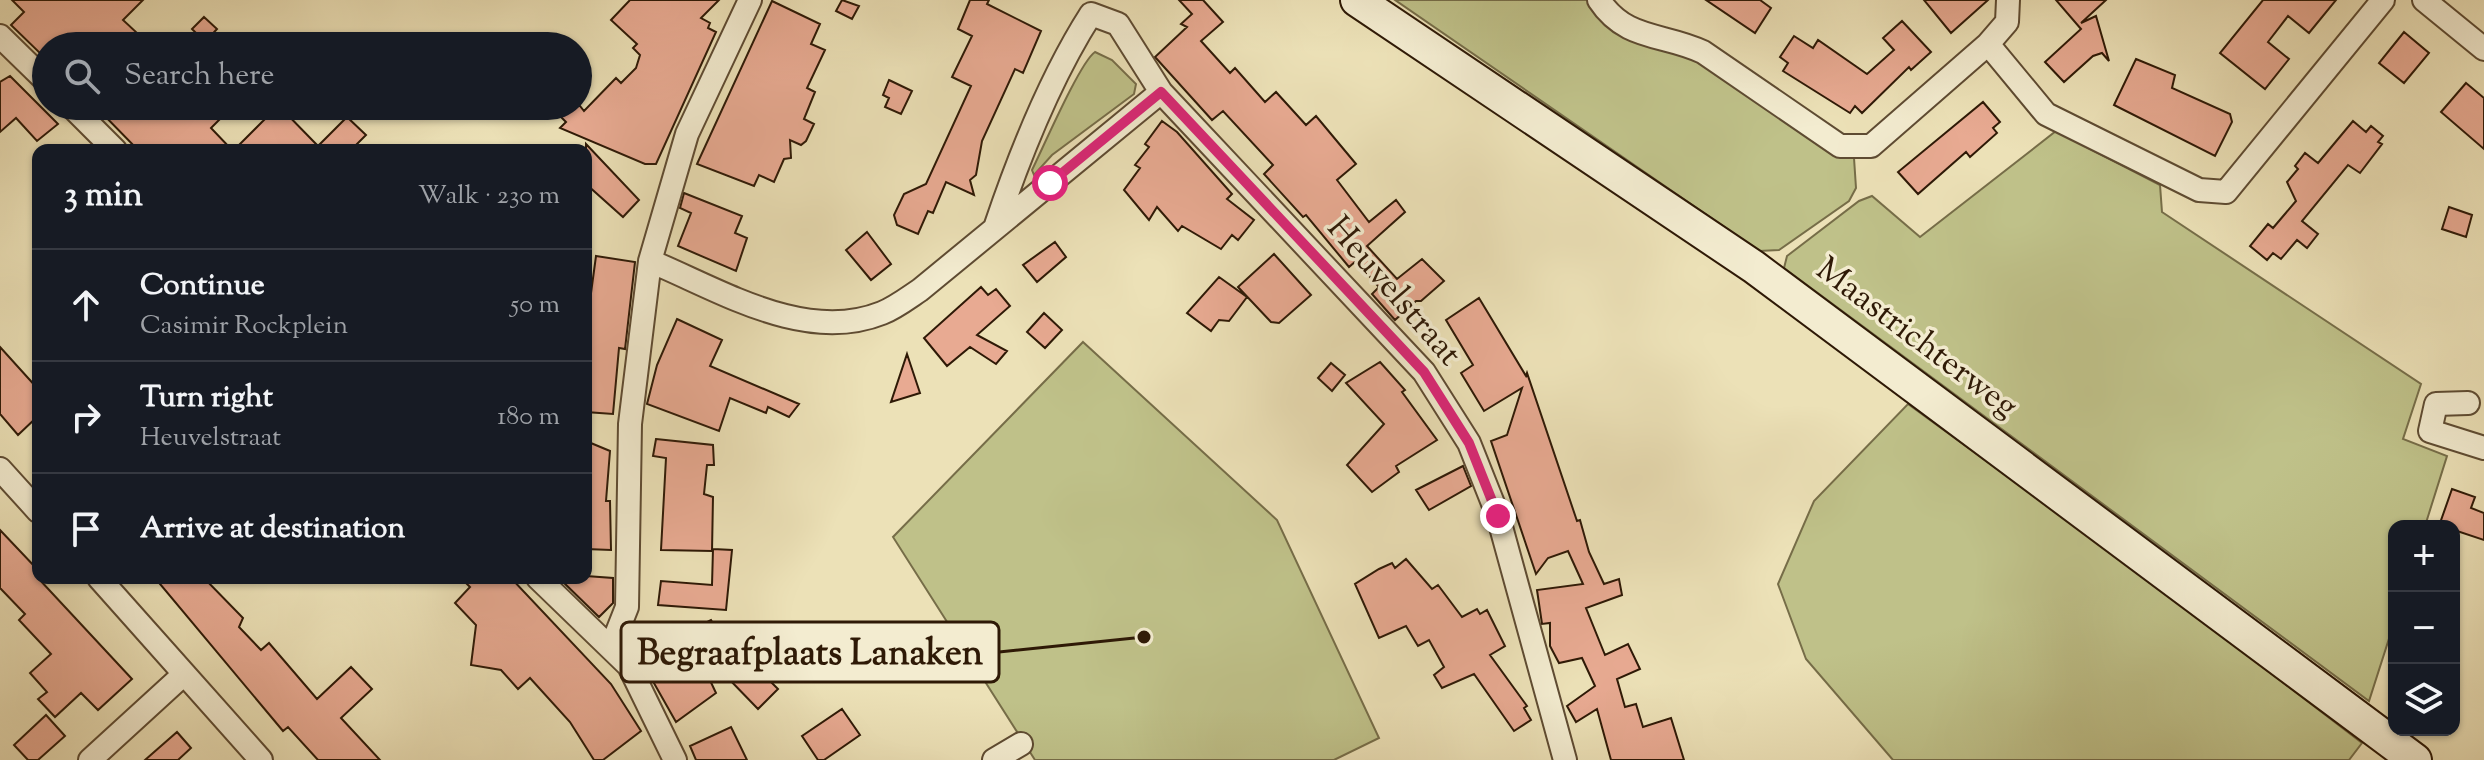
<!DOCTYPE html>
<html lang="en">
<head>
<meta charset="utf-8">
<style>
  :root { --surface:#171b24; --page:#20242c; --text:#f1f3f6; --muted:#9ea1a6; --line:#363941 }
  body { margin:0; font-family:"Sorts Mill Goudy",serif; background:var(--page); color:var(--text) }
  .controls { position:absolute; right:24px; bottom:24px; display:grid; overflow:hidden; border-radius:16px; box-shadow:0 2px 6px #0004 }
  .controls button { width:72px; height:72px; display:grid; place-items:center; padding:0; border:0; border-bottom:2px solid var(--line); background:var(--surface); color:var(--text); font:40px sans-serif }
  .stop { position:absolute; width:24px; height:24px; margin:-18px; border:6px solid #db2777; border-radius:50%; background:#fff }
  .stop.end { background:#db2777; border-color:#fff; box-shadow:0 2px 8px #0008 }
  .list { margin:0; padding:0; list-style:none }
  h2 { display:flex; justify-content:space-between; align-items:center; height:104px; margin:0; padding:0 32px; font-size:34px }
  h2 small { font-size:26px; font-weight:400; color:var(--muted) }
  .list li { display:grid; grid-template-columns:52px 1fr auto; gap:24px; align-items:center; box-sizing:border-box; height:112px; padding:0 32px; border-top:2px solid var(--line) }
  .list b { display:block; font-size:30px; white-space:nowrap }
  .list p { margin:0; font-size:26px; white-space:nowrap; color:var(--muted) }
  .list em { font-size:26px; font-style:normal; color:var(--muted) }
  .icon { flex:none; width:44px; height:44px; fill:none; stroke:currentColor; stroke-width:2; stroke-linecap:round; stroke-linejoin:round }
  .map { position:relative; flex:none; width:2484px; height:760px; overflow:hidden }
  .search { position:absolute; background:var(--surface); box-shadow:0 2px 6px #0004; left:32px; top:32px; width:560px; height:88px; display:flex; align-items:center; gap:20px; box-sizing:border-box; padding:0 28px; border-radius:44px; color:var(--muted); font-size:30px }
  .panel { position:absolute; background:var(--surface); box-shadow:0 2px 6px #0004; left:32px; top:144px; width:560px; height:440px; border-radius:16px }
  .map>svg:first-child { display:block }
  .green { fill:#bfc189; stroke:#766d48; stroke-width:2 }
  .building { fill:#e8aa92; stroke:#2e1906; stroke-width:2 }
  .lines { fill:none; stroke-linecap:round; stroke-linejoin:round }
  .minor-casing { stroke:#5e4b32; stroke-width:26 }
  .secondary-casing { stroke:#2e1906; stroke-width:36 }
  .minor { stroke:#f3ecd0; stroke-width:22 }
  .secondary { stroke:#f3ecd0; stroke-width:32 }
  .route { stroke:#db2777; stroke-width:10 }
  .labels { text-anchor:middle; dominant-baseline:central; stroke-width:7; stroke-linejoin:round; paint-order:stroke }
  .street-label { font-size:34px; fill:#2e1906; stroke:#f3ecd0 }
  .leader { fill:none; stroke:#2e1906; stroke-width:3 }
  .callout-dot { fill:#2e1906; stroke:#f3ecd0; stroke-width:3 }
  .callout { fill:#f3ecd0; stroke:#2e1906; stroke-width:3 }
  .callout-label { font-size:36px; text-anchor:middle; font-weight:bold; fill:#2e1906 }
</style>
</head>
<body>
<div class="map">
<svg width="2484" height="760" viewBox="0 0 2484 760">
  <rect width="100%" height="100%" fill="#ece1b7"/>
  <filter id="stains"><feTurbulence type="fractalNoise" baseFrequency=".0025" numOctaves="4"/><feColorMatrix values="0 0 0 0 .2 0 0 0 0 .09 0 0 0 0 .02 0 0 0 .5 -.17"/></filter>
  <radialGradient id="worn" r=".72"><stop offset=".6" stop-color="#630" stop-opacity="0"/><stop offset="1" stop-color="#630" stop-opacity=".3"/></radialGradient>
  <!-- green -->
  <path class="green" d="M1395 0H1589L1620 35 1636 42 1691 57 1854 158 1856 188 1849 201 1779 250 1759 251Z
    M1095 52 1112 60 1136 84 1134 94 1052 155 1034 175 1032 170C1043 148 1080 62 1095 52Z
    M2056 131 2160 185 2162 212 2421 384 2403 439 2447 456 2425 526H2394V623L2369 701 1784 268 1787 256 1859 201 1872 196 1920 237Z
    M1083 342 1277 520 1379 738 1334 760H1035L893 537Z
    M1908 404 2140 573 2362 743 2349 760H1893L1806 659 1778 584 1814 501Z"/>
  <!-- building -->
  <path class="building" d="M12 0H143L123 20 136 32 133 36 143 46H46V59L11 25 24 12Z
    M630 0H719L701 18 710 23 708 28 716 32 656 164H645L560 128 566 122 550 106H580L584 111 616 78 621 83 636 68 640 55 633 48 637 44 611 20Z
    M842 0 859 6 852 19 836 11Z
    M970 0H989L987 4 1041 31 1023 73 1015 69 982 141 976 175 970 180 974 195 946 182 933 213 928 211 918 234 897 225 894 215 904 194 926 184 971 86 952 77 972 36 958 29Z
    M1179 0H1203L1223 22 1201 41 1230 73 1235 68 1265 102 1276 92 1306 125 1316 116 1356 164 1337 180 1369 222 1396 200 1405 212 1367 246 1397 279 1422 259 1444 281 1421 301H1416L1395 320 1372 294 1379 287 1356 261 1349 267 1306 215 1303 217 1264 174 1273 165 1223 111 1212 120 1155 57 1187 27 1181 24 1192 14Z
    M1706 0H1760L1771 8 1755 33Z
    M1924 0H1988L1951 33Z
    M2056 0H2106L2081 23 2096 16 2109 61 2102 53 2093 56 2064 82 2045 62 2081 29Z
    M2263 0H2336L2309 33 2288 16 2268 42 2289 59 2265 89 2220 53Z
    M772 1 820 24 811 44 825 50 807 88 815 92 804 119 814 124 806 141 801 145 790 140 791 158 784 159 774 182 759 175 754 186 697 164Z
    M204 17 217 29 205 42 192 29Z
    M1902 21 1931 52 1911 70 1909 67 1862 113 1855 106 1850 113 1783 71 1788 63 1780 57 1794 36 1813 48 1818 40 1867 74 1894 50 1883 38Z
    M2404 32 2429 53 2404 83 2379 63Z
    M2136 59 2175 75 2172 88 2230 114 2232 122 2215 156 2114 105Z
    M10 76 58 124 37 141 16 118 0 132V82Z
    M889 80 912 91 901 114 885 107 889 98 883 95Z
    M2466 83 2484 98V149L2441 112Z
    M1983 102 2000 122 1993 128 1997 133 1970 157 1966 152 1918 194 1898 172Z
    M95 106H233L211 128 232 150H138Z
    M250 106H279L318 146 347 117 366 135 351 150H234L264 120Z
    M1162 121 1177 132 1232 194 1227 199 1254 220 1238 240 1232 235 1221 249 1182 226 1178 231 1157 207 1149 220 1124 190 1140 168 1135 165 1149 147 1145 144Z
    M2353 121 2366 132 2371 126 2383 136 2378 142 2382 144 2360 173 2348 165 2302 221 2318 234 2307 248 2297 240 2281 259 2273 253 2267 260 2250 246 2268 224 2273 228 2296 201 2287 182 2298 169 2295 166 2305 153 2318 163Z
    M586 144 639 200 623 217 586 184Z
    M684 193 742 216 735 233 747 238 736 271 678 246 691 213 680 208Z
    M2449 207 2472 215 2466 237 2442 229Z
    M867 232 891 264 871 280 846 250Z
    M1055 242 1066 257 1037 282 1023 265Z
    M1274 254 1311 295 1279 323 1271 322 1238 287Z
    M596 256 635 262 625 349 619 348 613 414 586 412V330Z
    M1219 277 1247 297 1229 321 1219 320 1211 331 1187 313Z
    M981 287 988 295 996 289 1010 306 977 335 1007 351 996 364 970 347 947 366 924 338Z
    M1479 298 1526 376 1527 373 1577 521 1580 520 1589 552 1604 584 1619 579 1622 595 1586 608 1605 655 1628 644 1640 669 1617 679 1625 707 1636 704 1643 727 1671 718 1684 760H1611L1597 709 1576 722 1567 706 1595 686 1582 658 1559 663 1550 646V623L1542 624 1537 590 1583 584 1568 551 1548 558 1536 574 1491 441 1507 435 1522 388 1484 411 1461 373 1473 365 1446 320Z
    M1044 313 1062 330 1045 348 1027 332Z
    M677 319 722 340 710 366 799 404 789 417 768 407 766 413 730 398 719 431 647 404 657 365Z
    M0 347 38 389V416L18 435 0 414Z
    M907 354 920 393 891 402Z
    M1380 362 1405 390 1402 392 1437 440 1396 466 1399 472 1372 492 1347 465 1384 424 1346 383Z
    M1331 363 1345 375 1332 391 1318 378Z
    M656 439 713 445 714 465H707L704 494 713 497 712 551 661 550 666 458 653 456Z
    M586 441 610 451 606 501H610L611 550 586 549Z
    M1463 466 1471 486 1429 510 1416 490Z
    M2452 489 2475 497 2471 508 2484 513V540L2454 530V526H2439Z
    M0 530 37 569 38 578 132 679 98 710 81 693 55 717 38 699 47 692 30 673 51 654 19 620 25 614 0 588Z
    M713 549 732 550 726 610 658 605 661 581 712 585Z
    M1406 559 1432 589 1438 585 1462 617 1477 609 1480 614 1487 610 1505 646 1490 655 1527 706 1524 708 1531 720 1514 731 1474 674 1442 688 1434 675 1444 667 1429 640 1418 646 1406 626 1379 638 1355 584 1379 569 1392 563 1395 568Z
    M586 576 613 578V603L599 617 559 578Z
    M155 578H204L243 618 239 627 261 650 269 643 317 699 351 667 372 689 341 718 380 760H318L288 727 283 731Z
    M461 578H511L611 684 641 731 603 760H594L570 722 530 678 518 689 501 670 471 665 476 625 455 603 470 587Z
    M711 620 720 635 712 639 730 673 726 675 690 638 716 693 676 722 646 669 647 644H658V637H677Z
    M744 662 751 670 755 666 778 689 758 709 727 677Z
    M842 709 860 735 824 760H818L802 736Z
    M46 715 65 736 38 760H28L14 745Z
    M731 727 747 760H696L690 746Z
    M177 732 191 748 178 760H145Z"/>
  <g class="lines">
    <defs>
      <path id="minor" d="M1599 0C1626 41 1663 33 1703 52L1840 146H1871L1988 44 2007 22 2008 0
        M2424 0 2484 49
        M0 36 46 81
        M1988 44 2046 114 2199 190 2226 192 2383 0
        M71 106 115 150
        M996 225C1020 154 1050 78 1091 14L1118 24 1161 92 1424 372 1469 443 1498 516 1565 760
        M650 261C720 290 805 344 882 313 895 308 908 298 920 290L1161 92
        M2468 403 2436 404 2430 431 2484 448
        M0 469 38 511
        M99 578 261 760
        M538 578 629 666 675 760
        M612 645 627 607 630 424 650 261 687 134 750 0
        M90 760 183 675
        M994 760 1021 744"/>
      <path id="secondary" d="M1357 0 1754 267 2415 760"/>
    </defs>
    <!-- minor casing -->
    <use href="#minor" class="minor-casing"/>
    <!-- secondary casing -->
    <use href="#secondary" class="secondary-casing"/>
    <!-- minor -->
    <use href="#minor" class="minor"/>
    <!-- secondary -->
    <use href="#secondary" class="secondary"/>
  </g>
  <g class="lines">
    <!-- route -->
    <path class="route" d="M1050 183 1161 92 1424 372 1469 443 1498 516"/>
  </g>
  <g class="labels">
    <!-- street labels -->
    <g class="street-label">
      <text transform="translate(1393 292) rotate(49)">Heuvelstraat</text>
      <text transform="translate(1916 339) rotate(37)">Maastrichterweg</text>
    </g>
  </g>
  <!-- callouts -->
  <path class="leader" d="M1144 637L999 652"/>
  <circle class="callout-dot" cx="1144" cy="637" r="8"/>
  <rect class="callout" x="621" y="622" width="378" height="60" rx="8"/>
  <g class="callout-label">
    <text x="810" y="664">Begraafplaats Lanaken</text>
  </g>
  <rect width="100%" height="100%" filter="url(#stains)"/>
  <rect width="100%" height="100%" fill="url(#worn)"/>
</svg>
<div class="controls">
<button>+</button>
<button>−</button>
<button><svg class="icon" aria-label="layers" viewBox="0 0 24 24"><path d="M12 4l9 5-9 5-9-5zM3 14l9 5 9-5"/></svg></button>
</div>
<div class="stop" style="left:1050px;top:183px"></div>
<div class="stop end" style="left:1498px;top:516px"></div>
<div class="search"><svg class="icon" aria-label="search" viewBox="0 0 24 24"><circle cx="10" cy="10" r="6"/><path d="M15 15l6 6"/></svg>Search here</div>
<section class="panel">
<h2>3 min<small>Walk · 230 m</small></h2>
<ul class="list">
<li><svg class="icon" aria-label="ahead" viewBox="0 0 24 24"><path d="M12 20V5M6 11l6-6 6 6"/></svg><div><b>Continue</b><p>Casimir Rockplein</p></div><em>50 m</em></li>
<li><svg class="icon" aria-label="right" viewBox="0 0 24 24"><path d="M7 20v-9h11M14 6l5 5-5 5"/></svg><div><b>Turn right</b><p>Heuvelstraat</p></div><em>180 m</em></li>
<li><svg class="icon" aria-label="arrive" viewBox="0 0 24 24"><path d="M6 21V4h12l-3 4 3 4H6"/></svg><div><b>Arrive at destination</b></div></li>
</ul>
</section>
</div>
</body>
</html>
